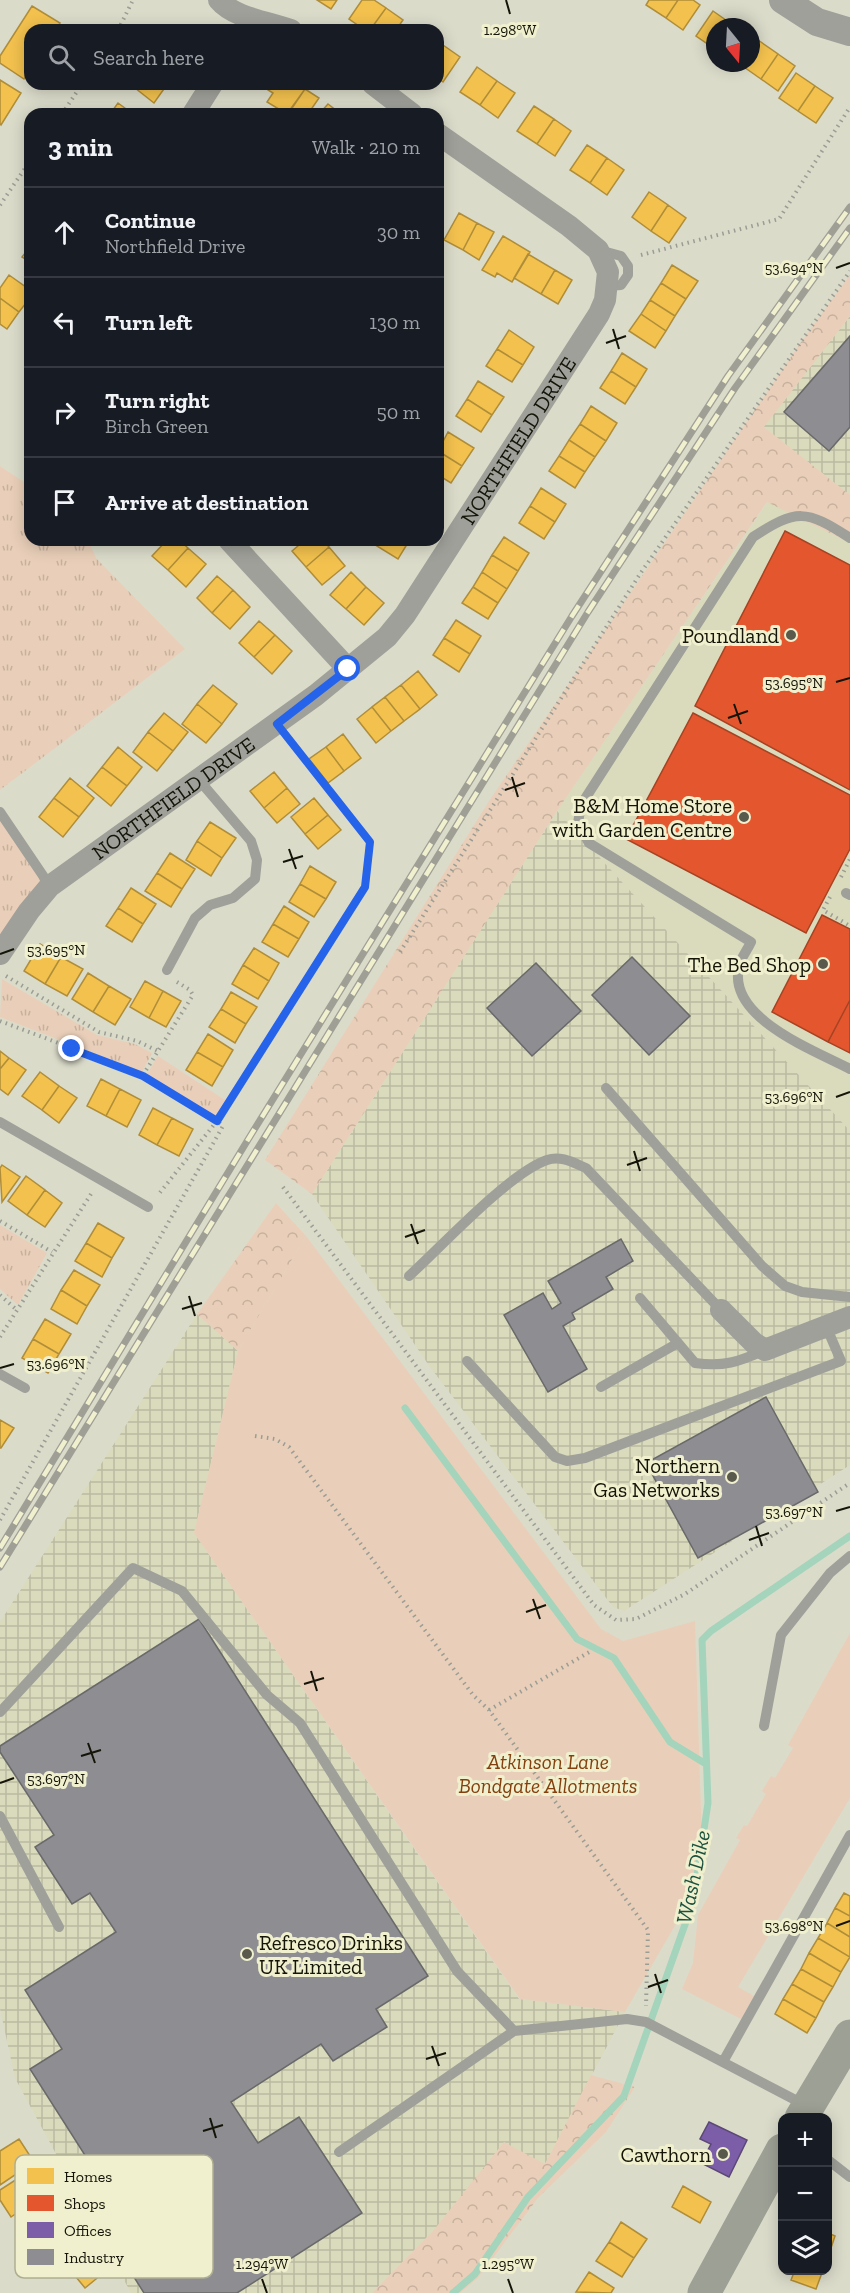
<!DOCTYPE html>
<html lang="en">
<head>
<meta charset="utf-8">
<style>
  :root { --surface:#171b24; --page:#20242c; --text:#f1f3f6; --muted:#9ea1a6; --line:#363941 }
  body { margin:0; font-family:"Zilla Slab",serif; background:var(--page); color:var(--text) }
  .controls { position:absolute; right:18px; bottom:18px; display:grid; overflow:hidden; border-radius:12px; box-shadow:0 3px 15px #0003 }
  .controls button { width:54px; height:54px; display:grid; place-items:center; padding:0; border:0; border-bottom:2px solid var(--line); background:var(--surface); color:var(--text); font:30px sans-serif }
  .compass { position:absolute; left:706px; top:18px; width:54px; height:54px; border-radius:50%; background:var(--surface); box-shadow:0 3px 15px #0003; rotate:162deg }
  .stop { position:absolute; width:18px; height:18px; margin:-14px; border:4px solid #2563eb; border-radius:50%; background:#fff }
  .stop.end { background:#2563eb; border-color:#fff; box-shadow:0 2px 6px #0008 }
  .list { margin:0; padding:0; list-style:none }
  h2 { display:flex; justify-content:space-between; align-items:center; height:78px; margin:0; padding:0 24px; font-size:26px }
  h2 small { font-size:20px; font-weight:400; color:var(--muted) }
  .list li { display:grid; grid-template-columns:39px 1fr auto; gap:18px; align-items:center; box-sizing:border-box; height:90px; padding:0 24px; border-top:2px solid var(--line) }
  .list b { display:block; font-size:22px; white-space:nowrap }
  .list p { margin:0; font-size:20px; white-space:nowrap; color:var(--muted) }
  .list em { font-size:20px; font-style:normal; color:var(--muted) }
  .icon { flex:none; width:33px; height:33px; fill:none; stroke:currentColor; stroke-width:2; stroke-linecap:round; stroke-linejoin:round }
  .map { position:relative; flex:none; width:850px; height:2293px; overflow:hidden }
  .search { position:absolute; background:var(--surface); box-shadow:0 3px 15px #0003; left:24px; top:24px; width:420px; height:66px; display:flex; align-items:center; gap:15px; box-sizing:border-box; padding:0 21px; border-radius:18px; color:var(--muted); font-size:22px }
  .panel { position:absolute; background:var(--surface); box-shadow:0 3px 15px #0003; left:24px; top:108px; width:420px; height:438px; border-radius:18px }
  .map>svg:first-child { display:block }
  .built { fill:#dadabd }
  .industrial { fill:url(#industrial-grid) }
  .grass { fill:url(#grass-tufts) }
  .forest { fill:url(#forest-crowns) }
  .garden { fill:#e9cfb9 }
  .homes { fill:#f2c14e; stroke:#af8d39; stroke-width:1.5 }
  .shops { fill:#e4572e; stroke:#a64323; stroke-width:1.5 }
  .offices { fill:#7b5ea7; stroke:#5c4877; stroke-width:1.5 }
  .industry { fill:#8d8d92; stroke:#696969; stroke-width:1.5 }
  .lines { fill:none; stroke-linecap:round; stroke-linejoin:round }
  .stream { stroke:#a4d4bb; stroke-width:7 }
  .path { stroke:#9b9d94; stroke-width:4; stroke-dasharray:1.5 4.5; stroke-linecap:butt }
  .service { stroke:#9fa099; stroke-width:10 }
  .minor { stroke:#9fa099; stroke-width:22 }
  .tertiary { stroke:#9fa099; stroke-width:28 }
  .trunk { stroke:#9da095; stroke-width:33 }
  .rail-casing { stroke:#9f9f96; stroke-width:7 }
  .rail { stroke:#f0f0cf; stroke-width:4.5; stroke-dasharray:14; stroke-linecap:butt }
  .route { stroke:#2563eb; stroke-width:8 }
  .ticks { fill:none; stroke:#141408; stroke-width:2 }
  .poi-dot { fill:#5a5a4c; stroke:#f0f0cf; stroke-width:2 }
  .labels { text-anchor:middle; dominant-baseline:central; stroke-width:6; stroke-linejoin:round; paint-order:stroke }
  .street-label { font-size:21px; fill:#141408; stroke:#f0f0cf }
  .poi-label { font-size:21px; fill:#141408; stroke:#f0f0cf; text-anchor:end }
  .park-label { font-size:21px; font-style:italic; fill:#843f0e; stroke:#f0f0cf }
  .water-label { font-size:22px; font-style:italic; fill:#1c523e; stroke:#f0f0cf }
  .key { fill:#f0f0cf; stroke:#aeae93; stroke-width:1.5 }
  .key-label { font-size:16px; fill:#141408 }
  .ticks-label { font-size:15px; text-anchor:middle; fill:#141408; stroke:#f0f0cf; stroke-width:6; stroke-linejoin:round; paint-order:stroke }
</style>
</head>
<body>
<div class="map">
<svg width="850" height="2293" viewBox="0 0 850 2293">
  <defs>
    <pattern id="industrial-grid" width="8" height="8" patternUnits="userSpaceOnUse" patternTransform="scale(1.5)"><rect width="8" height="8" fill="#dadabd"/><path d="M0 4h8M4 0v8" fill="none" stroke="#babaa1"/></pattern>
    <pattern id="grass-tufts" width="24" height="20" patternUnits="userSpaceOnUse" patternTransform="scale(1.5)"><rect width="24" height="20" fill="#e9cfb9"/><path d="M3 7l-1-3M5 7V3M7 7l1-3M15 17l-1-3M17 17v-4M19 17l1-3" fill="none" stroke="#c7b19e"/></pattern>
    <pattern id="forest-crowns" width="20" height="18" patternUnits="userSpaceOnUse" patternTransform="scale(1.5)"><rect width="20" height="18" fill="#e9cfb9"/><path d="M2 6a3 3 0 1 1 6 0M12 15a3 3 0 1 1 6 0" fill="none" stroke="#c7b19e"/></pattern>
  </defs>
  <rect width="100%" height="100%" fill="#dbdbca"/>
  <!-- built -->
  <path class="built" d="M768 502 850 543V1131L557 811Z"/>
  <!-- industrial -->
  <path class="industrial" d="M850 316V495L763 427Z
    M557 811 850 1131V1465L624 1611 613 1607 430 1367 312 1194Z
    M197 1314 238 1351 194 1533 519 1999 625 2012 545 2164 433 2231 372 2293H131L15 2078 0 2009V1622Z"/>
  <!-- grass -->
  <path class="grass" d="M0 466 30 486V540H88L96 558 185 649 0 790Z
    M0 812 50 886 10 938 0 933Z
    M2 979 97 1035 135 1044 152 1053 142 1072 0 1017Z
    M158 1056 225 1100 215 1118 147 1074Z
    M0 1225 47 1253 18 1305 0 1289Z"/>
  <!-- forest -->
  <path class="forest" d="M850 275V316L764 427 850 495V543L767 502 557 811 312 1194 265 1160 489 801 799 345Z
    M276 1203 306 1236 238 1351 197 1314Z
    M591 2075 635 2087 606 2132 538 2198 478 2278 460 2293H372L433 2231 504 2142 545 2164Z"/>
  <!-- garden -->
  <path class="garden" d="M306 1236 601 1629 623 1641 695 1621 703 1877 625 2012 520 1999 194 1533 238 1351Z
    M850 1633V1798L738 1987 754 1996 741 2019 682 1989 693 1963 698 1915 740 1840 736 1838 744 1825 747 1826 766 1794 762 1791 771 1776 775 1778 793 1748 788 1745Z"/>
  <!-- homes -->
  <path class="homes" d="M317 0H337L331 9Z
    M362 0H374L386 8 370 30H365L349 19Z
    M649 0H678L666 18 646 5Z
    M678 0H693L700 5 683 30 666 18Z
    M32 6 60 23 55 30H30V70L24 79 0 63V56Z
    M386 8 403 20 396 30H370Z
    M713 11 733 25 731 27H715V49L696 36Z
    M758 40 778 54 761 79 741 65 751 63V51Z
    M443 45 460 57 443 82 438 78V51Z
    M778 54 795 66 778 91 761 79Z
    M477 67 497 81 480 105 460 92Z
    M796 73 815 86 798 111 779 98Z
    M0 80 21 93 1 125 0 124Z
    M497 81 515 93 498 118 480 105Z
    M130 84H164L166 86 154 103Z
    M268 84H298L305 89 287 114 267 102 273 93 265 88Z
    M815 86 833 98 816 123 798 111Z
    M305 89 319 98 308 114H288Z
    M118 103 133 114H110Z
    M328 104 341 114H319Z
    M534 106 554 119 537 144 517 131Z
    M554 119 571 131 555 156 537 144Z
    M587 145 607 158 590 183 570 170Z
    M607 158 624 170 607 195 590 183Z
    M649 192 668 205 651 231 632 217Z
    M668 205 686 218 669 243 651 231Z
    M459 213 477 223 463 250 444 240Z
    M477 223 494 232 479 260 463 250Z
    M503 236 530 252 512 282 497 273 495 277 482 270Z
    M30 247V262L22 257Z
    M528 254 555 270 541 294 514 278Z
    M672 265 698 281 686 299 661 283Z
    M555 270 572 280 558 304 541 294Z
    M9 275 30 290V298L19 312 0 298V288Z
    M661 283 686 299 675 316 650 300Z
    M0 298 19 312 7 329 0 324Z
    M650 300 675 316 666 331 641 314Z
    M641 314 666 331 655 348 629 331Z
    M509 330 534 347 523 365 497 349Z
    M497 349 523 365 512 382 486 366Z
    M622 353 647 369 636 387 611 371Z
    M611 371 636 387 625 404 600 388Z
    M478 381 504 397 492 415 467 399Z
    M467 399 492 415 481 432 456 416Z
    M591 406 617 423 606 441 580 424Z
    M580 424 606 441 595 457 569 440Z
    M448 432 474 448 462 466 438 451Z
    M569 440 595 457 585 472 559 456Z
    M438 451 462 466 451 483 438 475Z
    M559 456 585 472 575 488 549 471Z
    M541 488 566 504 555 522 530 506Z
    M530 506 555 522 544 539 519 523Z
    M504 537 529 553 518 571 492 555Z
    M167 540H179L188 548 168 570 152 556Z
    M305 540H323L329 547 306 567 292 551Z
    M374 540H408L409 541 398 559 372 543Z
    M329 547 345 566 322 585 306 567Z
    M188 548 206 564 186 587 168 570Z
    M492 555 518 571 507 589 482 572Z
    M351 572 366 587 346 609 330 595Z
    M482 572 507 589 498 603 473 587Z
    M217 576 233 590 212 613 197 598Z
    M366 587 384 603 364 625 346 609Z
    M473 587 498 603 488 619 462 603Z
    M233 590 250 607 230 629 212 613Z
    M456 620 481 636 470 654 444 638Z
    M259 621 275 635 254 657 239 643Z
    M275 635 292 651 272 674 254 657Z
    M444 638 470 654 459 672 433 655Z
    M418 671 437 695 420 709 401 685Z
    M213 685 237 704 222 724 197 704Z
    M401 685 420 709 404 721 385 697Z
    M385 697 404 721 391 731 372 707Z
    M197 704 222 724 206 743 182 724Z
    M372 707 391 731 376 743 357 719Z
    M164 713 188 732 173 751 148 732Z
    M148 732 173 751 157 771 133 752Z
    M343 734 361 758 344 771 326 747Z
    M118 747 142 767 127 786 102 767Z
    M326 747 344 771 328 783 309 759Z
    M102 767 127 786 111 806 87 786Z
    M274 772 287 788 264 808 250 791Z
    M70 778 94 798 79 817 54 798Z
    M287 788 300 804 277 823 264 808Z
    M54 798 79 817 63 837 39 817Z
    M314 798 328 815 305 834 291 817Z
    M328 815 341 830 318 849 305 834Z
    M210 822 236 838 222 858 197 841Z
    M197 841 222 858 211 876 186 860Z
    M170 853 195 869 182 889 157 873Z
    M310 866 336 882 326 899 300 884Z
    M157 873 182 889 171 907 145 891Z
    M300 884 326 899 314 917 289 902Z
    M131 888 156 904 143 924 118 908Z
    M284 906 309 922 299 939 273 924Z
    M118 908 143 924 132 942 106 926Z
    M273 924 299 939 288 957 262 942Z
    M40 944 61 957 45 984 24 971Z
    M254 948 279 963 269 981 243 965Z
    M61 957 83 969 67 996 45 984Z
    M243 965 269 981 258 999 232 984Z
    M88 973 109 986 93 1012 72 999Z
    M145 981 163 991 149 1018 130 1007Z
    M109 986 131 999 115 1025 93 1012Z
    M163 991 181 1001 166 1027 149 1018Z
    M231 992 257 1007 246 1024 221 1009Z
    M221 1009 246 1024 235 1043 209 1027Z
    M208 1034 233 1050 223 1067 197 1052Z
    M0 1051 9 1058 0 1069Z
    M197 1052 223 1067 212 1086 186 1070Z
    M9 1058 26 1070 8 1095 0 1089V1069Z
    M40 1072 59 1086 42 1110 22 1096Z
    M101 1079 120 1089 106 1116 87 1106Z
    M59 1086 77 1098 59 1123 42 1110Z
    M120 1089 141 1100 127 1127 106 1116Z
    M153 1108 172 1118 157 1145 139 1135Z
    M172 1118 193 1129 179 1156 157 1145Z
    M2 1165 20 1177 2 1202 0 1168Z
    M26 1176 45 1190 27 1215 8 1201Z
    M45 1190 62 1203 45 1227 27 1215Z
    M98 1223 124 1238 112 1258 86 1243Z
    M86 1243 112 1258 102 1277 75 1261Z
    M74 1270 100 1285 87 1306 61 1290Z
    M61 1290 87 1306 77 1324 51 1309Z
    M45 1319 71 1334 59 1354 33 1339Z
    M33 1339 59 1354 48 1373 22 1358Z
    M0 1420 14 1428 1 1448H0Z
    M844 1893 850 1896V1916L835 1908Z
    M835 1908 850 1916V1937L827 1923Z
    M827 1923 850 1937V1957L818 1938Z
    M818 1938 850 1957 841 1972 809 1953Z
    M809 1953 841 1972 833 1987 801 1969Z
    M801 1969 833 1987 824 2002 792 1984Z
    M792 1984 824 2002 816 2018 783 1999Z
    M783 1999 816 2018 807 2033 775 2014Z
    M19 2139 34 2162 0 2185V2151Z
    M37 2166 52 2189 11 2217 0 2200V2190Z
    M683 2186 711 2202 700 2223 672 2207Z
    M621 2222 647 2239 634 2258 609 2242Z
    M75 2232 107 2270 85 2288 54 2250Z
    M828 2233 835 2236 828 2257Z
    M609 2242 634 2258 622 2277 596 2261Z
    M795 2270H823L816 2289 791 2280Z
    M589 2272 614 2288 611 2293 576 2292Z"/>
  <!-- shops -->
  <path class="shops" d="M785 531 850 565V790L695 706Z
    M693 713 850 795V849L806 933 626 839Z
    M822 915 850 929V1000L828 1042 772 1012Z
    M850 1000V1053L828 1042Z"/>
  <!-- offices -->
  <path class="offices" d="M709 2122 747 2140 729 2177 701 2163 711 2144 700 2139Z"/>
  <!-- industry -->
  <path class="industry" d="M850 336V427L829 451 784 412Z
    M632 957 690 1016 649 1055 592 995Z
    M536 963 581 1011 532 1056 487 1008Z
    M621 1239 633 1261 606 1277 613 1289 572 1313 575 1319 563 1326 587 1369 548 1392 504 1315 543 1293 552 1309 561 1303 548 1281Z
    M766 1397 818 1492 698 1558 646 1463Z
    M199 1619 428 1976 376 2009 387 2027 333 2061 321 2044 231 2102 258 2143 299 2117 362 2213 237 2293H144L84 2198 104 2185 30 2069 62 2049 25 1990 116 1932 90 1893 72 1904 35 1847 54 1835 0 1752V1746Z"/>
  <g class="lines">
    <!-- stream -->
    <path class="stream" d="M405 1408 577 1639 614 1658 670 1742 706 1764
      M453 2293 475 2274 528 2197 624 2096 693 1902 708 1803 702 1640 711 1631 850 1536"/>
    <!-- path -->
    <path class="path" d="M118 30 133 0
      M62 114 82 84
      M0 205 30 161
      M641 255 779 219 850 107
      M841 877 850 859
      M830 897 823 910 850 926
      M400 952 640 574 850 271
      M6 976 99 1032 137 1041 158 1051
      M0 1021 143 1075 217 1121 158 1195
      M143 1075 193 995 190 990 177 982
      M283 1187 594 1605 616 1620 636 1619 685 1594 850 1483
      M0 1221 52 1252
      M0 1295 18 1311
      M0 1337 91 1194
      M255 1436 275 1439 289 1447 473 1695 489 1710 648 1930 646 2006
      M0 1520 223 1126 217 1121 365 887 370 842 291 741
      M489 1710 591 1651"/>
    <!-- service -->
    <path class="service" d="M599 250 621 256 628 266V275L621 285 608 286
      M850 538C806 509 796 509 753 537L581 805 578 823 589 843 751 942C748 949 740 959 739 967 727 1018 814 1050 850 1069
      M0 812 50 886
      M846 893 850 895
      M167 970 195 918 210 905 233 898 255 879 257 860 251 841 199 780
      M606 1088 762 1266 785 1286 802 1292 850 1297
      M0 1122 148 1207
      M409 1276C441 1247 509 1173 547 1160 561 1155 574 1163 586 1168L721 1310
      M640 1298 695 1363C724 1367 738 1362 765 1350
      M467 1361 555 1457 567 1461 585 1458 841 1361 826 1326
      M0 1374 25 1388
      M601 1387 678 1343
      M0 1712 133 1568 182 1591 267 1695 300 1723 457 1971 514 2031
      M764 1726 781 1635 830 1573 850 1556
      M0 1816 59 1927
      M724 2060 850 1835
      M339 2152 514 2031 627 2019 646 2022 805 2105
      M828 2160 850 2177"/>
    <!-- minor -->
    <g class="minor">
      <path d="M219 0C234 18 269 22 291 30"/>
      <path d="M373 84 412 114"/>
      <path d="M193 114 212 84"/>
      <path d="M229 540 348 669"/>
      <path id="s1" d="M0 954 29 911 50 886 316 695 387 637 405 615 599 314 605 300 608 272 598 250 569 226 438 134"/>
      <path d="M721 1310 754 1343 765 1350 850 1317"/>
    </g>
    <!-- tertiary -->
    <path class="tertiary" d="M783 0 817 22 850 32"/>
    <!-- trunk -->
    <path class="trunk" d="M801 2118 850 2036
      M704 2293 782 2150"/>
    <defs>
      <path id="rail" d="M0 1548 249 1138 572 616 728 376 850 207
        M0 1567 588 612 735 388 850 228"/>
    </defs>
    <!-- rail casing -->
    <use href="#rail" class="rail-casing"/>
    <!-- rail -->
    <use href="#rail" class="rail"/>
  </g>
  <g class="lines">
    <!-- route -->
    <path class="route" d="M72 1049 143 1076 217 1121 365 887 370 842 277 724 348 669"/>
  </g>
  <!-- ticks -->
  <path class="ticks" d="M506 0 510 14M836 268 850 263M613 329 619 349M606 343 626 336M836 682 850 678M734 704 741 724M728 718 748 711M512 777 518 797M505 790 525 783M289 849 296 869M283 862 303 856M0 954 14 949M836 1097 850 1092M634 1151 640 1171M627 1165 647 1158M411 1224 418 1244M405 1237 425 1230M189 1296 195 1316M182 1309 202 1303M0 1368 14 1364M836 1511 850 1507M756 1526 762 1546M749 1540 769 1533M533 1599 540 1619M526 1612 546 1605M311 1671 317 1691M304 1684 324 1678M88 1743 95 1763M81 1756 101 1750M0 1783 14 1778M836 1926 850 1921M655 1974 661 1993M648 1987 668 1980M432 2046 439 2066M426 2059 446 2053M210 2118 216 2138M203 2131 223 2125M262 2279 267 2293M508 2279 513 2293"/>
  <!-- markers -->
  <g class="poi-dot">
    <circle cx="791" cy="635" r="6"/>
    <circle cx="744" cy="817" r="6"/>
    <circle cx="823" cy="964" r="6"/>
    <circle cx="732" cy="1477" r="6"/>
    <circle cx="247" cy="1954" r="6"/>
    <circle cx="723" cy="2154" r="6"/>
  </g>
  <g class="labels">
    <!-- street labels -->
    <g class="street-label">
      <text stroke="none"><textPath href="#s1" startOffset="740">NORTHFIELD DRIVE</textPath></text>
      <text stroke="none"><textPath href="#s1" startOffset="236">NORTHFIELD DRIVE</textPath></text>
    </g>
    <!-- poi labels -->
    <g class="poi-label">
      <text x="779" y="635">Poundland</text>
      <text x="732" y="805">B&amp;M Home Store<tspan x="732" dy="24">with Garden Centre</tspan></text>
      <text x="811" y="964">The Bed Shop</text>
      <text x="720" y="1465">Northern<tspan x="720" dy="24">Gas Networks</tspan></text>
      <text x="259" y="1942" text-anchor="start">Refresco Drinks<tspan x="259" dy="24">UK Limited</tspan></text>
      <text x="711" y="2154">Cawthorn</text>
    </g>
    <!-- park labels -->
    <g class="park-label">
      <text x="548" y="1761">Atkinson Lane<tspan x="548" dy="24">Bondgate Allotments</tspan></text>
    </g>
    <!-- water labels -->
    <g class="water-label">
      <text transform="translate(693 1877) rotate(-78)">Wash Dike</text>
    </g>
  </g>
  <!-- legend -->
  <rect x="15" y="2155" width="198" height="123" rx="9" class="key"/>
  <rect x="27" y="2168" width="27" height="16" fill="#f2c14e"/>
  <rect x="27" y="2195" width="27" height="16" fill="#e4572e"/>
  <rect x="27" y="2222" width="27" height="16" fill="#7b5ea7"/>
  <rect x="27" y="2249" width="27" height="16" fill="#8d8d92"/>
  <g class="key-label">
    <text x="64" y="2182">Homes</text>
    <text x="64" y="2209">Shops</text>
    <text x="64" y="2236">Offices</text>
    <text x="64" y="2263">Industry</text>
  </g>
  <g class="ticks-label">
    <text x="510" y="35">1.298°W</text>
    <text x="794" y="273">53.694°N</text>
    <text x="794" y="688">53.695°N</text>
    <text x="56" y="955">53.695°N</text>
    <text x="794" y="1102">53.696°N</text>
    <text x="56" y="1369">53.696°N</text>
    <text x="794" y="1517">53.697°N</text>
    <text x="56" y="1784">53.697°N</text>
    <text x="794" y="1931">53.698°N</text>
    <text x="262" y="2269">1.294°W</text>
    <text x="508" y="2269">1.295°W</text>
  </g>
</svg>
<div class="controls">
<button>+</button>
<button>−</button>
<button><svg class="icon" aria-label="layers" viewBox="0 0 24 24"><path d="M12 4l9 5-9 5-9-5zM3 14l9 5 9-5"/></svg></button>
</div>
<svg class="compass" viewBox="-18 -18 36 36"><path d="M0-13l5 13h-10z" fill="#e53935"/><path d="M0 13l5-13h-10z" fill="#9ea1a6"/></svg>
<div class="stop" style="left:348px;top:669px"></div>
<div class="stop end" style="left:72px;top:1049px"></div>
<div class="search"><svg class="icon" aria-label="search" viewBox="0 0 24 24"><circle cx="10" cy="10" r="6"/><path d="M15 15l6 6"/></svg>Search here</div>
<section class="panel">
<h2>3 min<small>Walk · 210 m</small></h2>
<ul class="list">
<li><svg class="icon" aria-label="ahead" viewBox="0 0 24 24"><path d="M12 20V5M6 11l6-6 6 6"/></svg><div><b>Continue</b><p>Northfield Drive</p></div><em>30 m</em></li>
<li><svg class="icon" aria-label="left" viewBox="0 0 24 24"><path d="M17 20v-9H6M10 6l-5 5 5 5"/></svg><div><b>Turn left</b></div><em>130 m</em></li>
<li><svg class="icon" aria-label="right" viewBox="0 0 24 24"><path d="M7 20v-9h11M14 6l5 5-5 5"/></svg><div><b>Turn right</b><p>Birch Green</p></div><em>50 m</em></li>
<li><svg class="icon" aria-label="arrive" viewBox="0 0 24 24"><path d="M6 21V4h12l-3 4 3 4H6"/></svg><div><b>Arrive at destination</b></div></li>
</ul>
</section>
</div>
</body>
</html>
